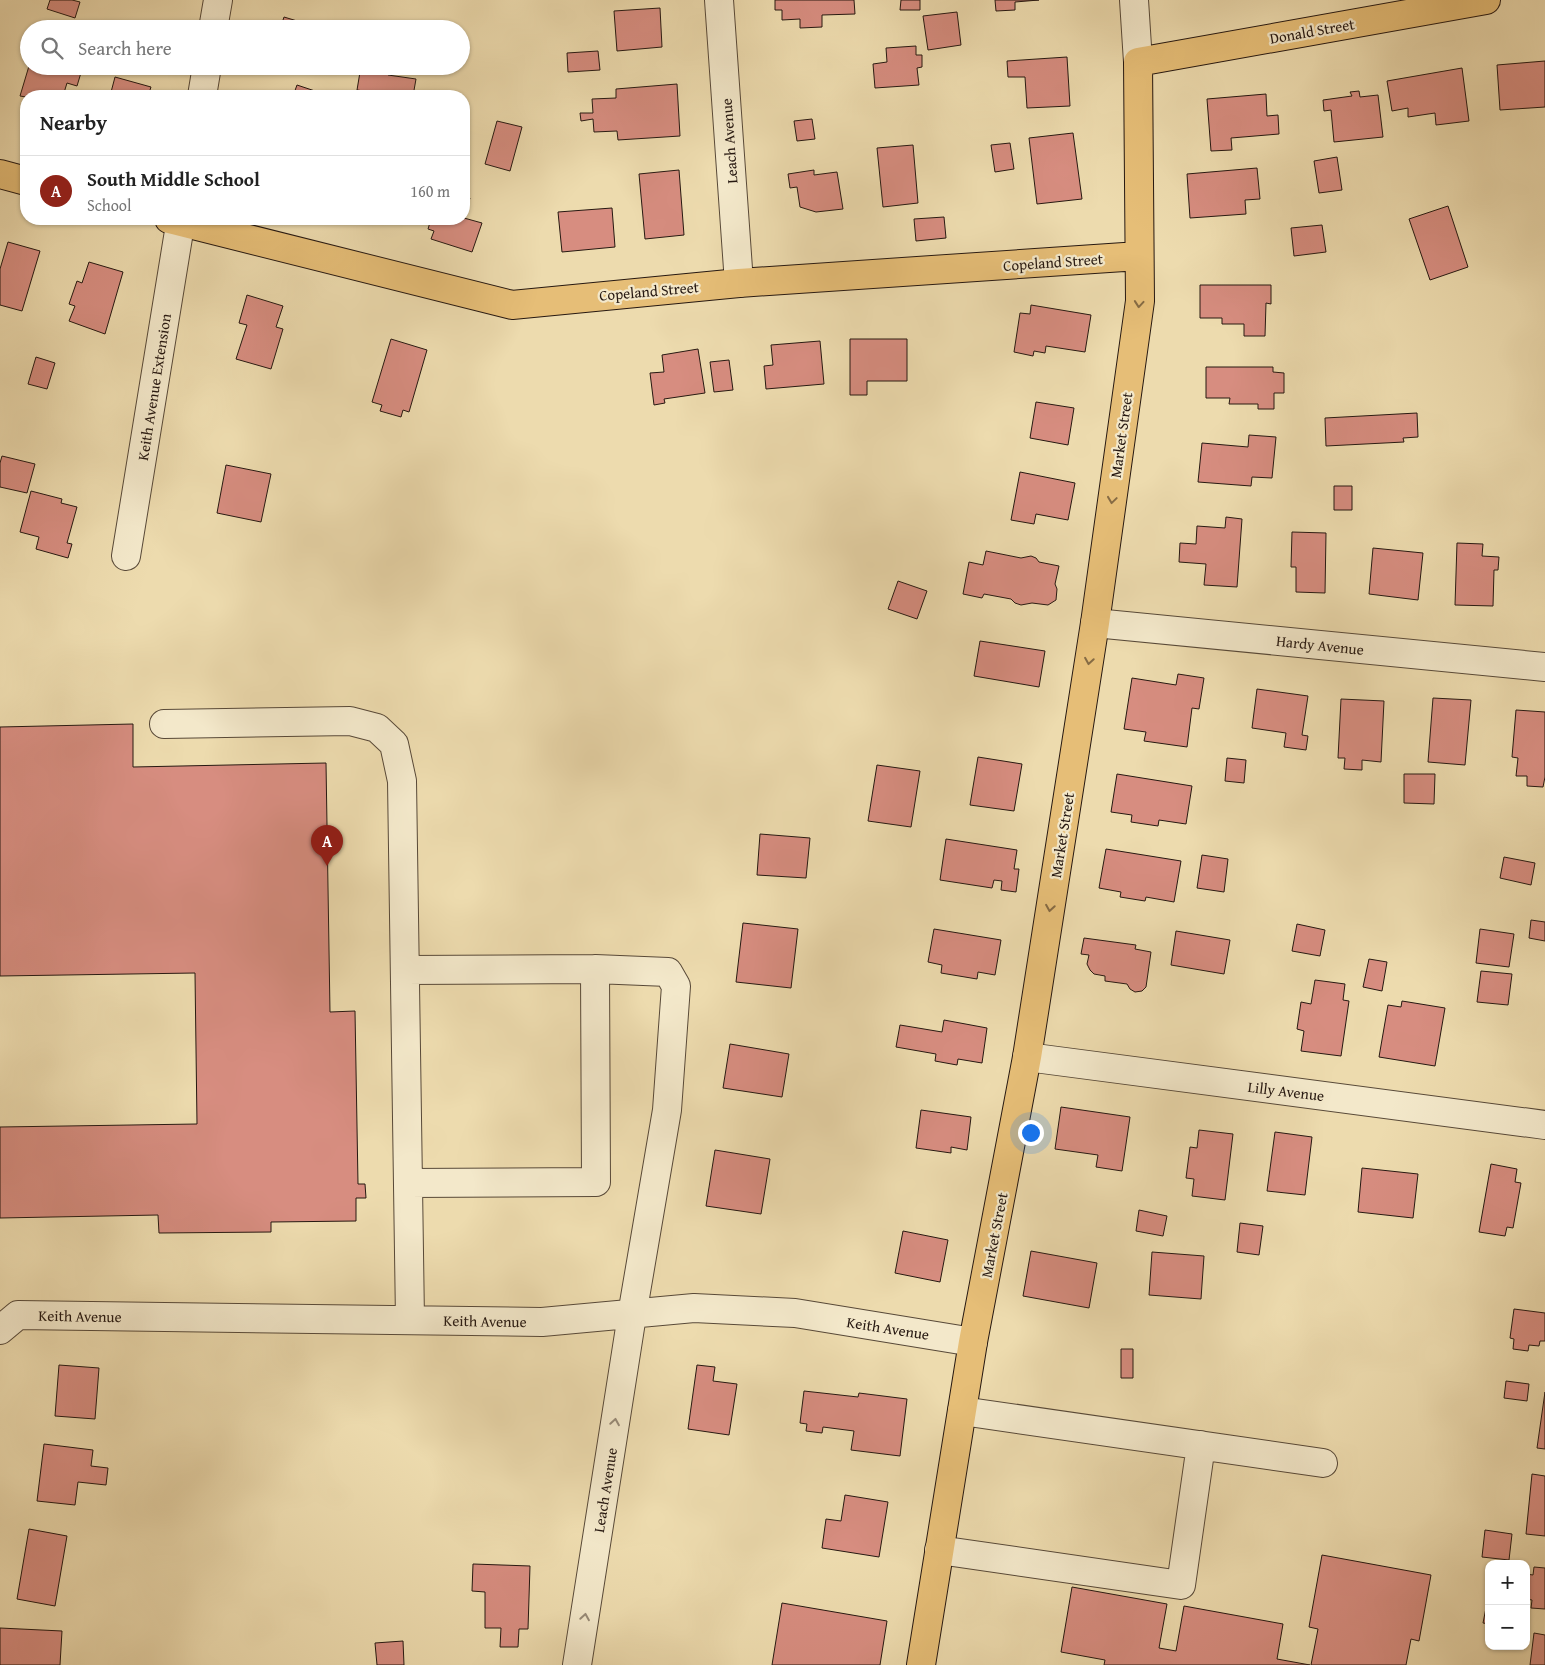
<!DOCTYPE html>
<html lang="en">
<head>
<meta charset="utf-8">
<style>
  :root { --surface:#fff; --page:#f6f6f6; --text:#222; --muted:#767676; --line:#e0e0e0; --accent:#8f2418 }
  body { margin:0; font-family:"Gentium Book Plus",serif; background:var(--page); color:var(--text) }
  .controls { position:absolute; right:15px; bottom:15px; display:grid; overflow:hidden; border-radius:10px; box-shadow:0 1px 4px #0004 }
  .controls button { width:45px; height:45px; display:grid; place-items:center; padding:0; border:0; border-bottom:1px solid var(--line); background:var(--surface); color:var(--text); font:25px sans-serif }
  .you { position:absolute; left:1030px; top:1132px; width:18px; height:18px; margin:-12px; border:4px solid #fff; border-radius:50%; background:#1a73e8; box-shadow:0 0 0 8px #1a73e833 }
  .badge { display:grid; place-items:center; width:32px; height:32px; border-radius:50%; background:var(--accent); color:#fff; font-size:16px; font-weight:700 }
  .pin { position:absolute; translate:-50% -41px; filter:drop-shadow(0 1px 2px #0008) }
  .pin::after { content:''; position:absolute; top:26px; width:18px; height:15px; background:inherit; clip-path:polygon(0 0,100% 0,50% 100%) }
  .list { margin:0; padding:0; list-style:none }
  h2 { display:flex; justify-content:space-between; align-items:center; height:65px; margin:0; padding:0 20px; font-size:21px }
  h2 small { font-size:16px; font-weight:400; color:var(--muted) }
  .list li { display:grid; grid-template-columns:32px 1fr auto; gap:15px; align-items:center; box-sizing:border-box; height:70px; padding:0 20px; border-top:1px solid var(--line) }
  .list b { display:block; font-size:19px; white-space:nowrap }
  .list p { margin:0; font-size:16px; white-space:nowrap; color:var(--muted) }
  .list em { font-size:16px; font-style:normal; color:var(--muted) }
  .icon { flex:none; width:28px; height:28px; fill:none; stroke:currentColor; stroke-width:2; stroke-linecap:round; stroke-linejoin:round }
  .map { position:relative; flex:none; width:1545px; height:1665px; overflow:hidden }
  .search { position:absolute; background:var(--surface); box-shadow:0 1px 4px #0004; left:20px; top:20px; width:450px; height:55px; display:flex; align-items:center; gap:12px; box-sizing:border-box; padding:0 18px; border-radius:28px; color:var(--muted); font-size:19px }
  .panel { position:absolute; background:var(--surface); box-shadow:0 1px 4px #0004; left:20px; top:90px; width:450px; height:135px; border-radius:20px }
  .map>svg:first-child { display:block }
  .building { fill:#d78d80; stroke:#261811 }
  .lines { fill:none; stroke-linecap:round; stroke-linejoin:round }
  .minor-casing { stroke:#584938; stroke-width:30 }
  .major-casing { stroke:#261811; stroke-width:30 }
  .minor { stroke:#f3e8ca; stroke-width:28 }
  .major { stroke:#e6be77; stroke-width:28 }
  .oneway { stroke:#866b44 }
  .oneway2 { stroke:#978a77 }
  .labels { text-anchor:middle; dominant-baseline:central; stroke-width:4.5; stroke-linejoin:round; paint-order:stroke }
  .street-label { font-size:15px; fill:#261811; stroke:#f3e8ca }
</style>
</head>
<body>
<div class="map">
<svg width="1545" height="1665" viewBox="0 0 1545 1665">
  <rect width="100%" height="100%" fill="#eddbae"/>
  <filter id="stains"><feTurbulence type="fractalNoise" baseFrequency=".004" numOctaves="4"/><feColorMatrix values="0 0 0 0 .2 0 0 0 0 .09 0 0 0 0 .02 0 0 0 .5 -.17"/></filter>
  <radialGradient id="worn" r=".72"><stop offset=".6" stop-color="#630" stop-opacity="0"/><stop offset="1" stop-color="#630" stop-opacity=".3"/></radialGradient>
  <!-- building -->
  <path class="building" d="M50 0H72L80 2 75 18 47 9Z
    M775 0H854L855 14 822 15V27L800 28V19L782 20V10H775Z
    M901 0H920V10H900Z
    M995 0H1039L1015 2V10L996 11Z
    M660 8 662 47 617 51 614 11Z
    M957 12 961 45 928 50 923 16Z
    M284 17 317 27 318 21 337 27V29H280Z
    M916 46V55H922V67L917 68 919 85 875 88 873 64 887 62 886 48Z
    M598 51 600 70 568 72 567 53Z
    M1067 57 1070 106 1027 108 1025 77H1008L1007 61Z
    M1545 61V107L1500 110 1497 65Z
    M29 66H83L77 86 67 83 63 96 26 97 20 96Z
    M361 66H389L388 75 416 79 413 96H398L357 90Z
    M1462 68 1469 121 1436 125 1435 113 1408 117V108L1392 111 1387 81Z
    M115 77 151 87 148 96H110Z
    M677 84 680 136 618 140 617 131 594 132 593 119 581 121 580 113H593L592 99 616 98V89Z
    M297 85 324 94 323 96H293Z
    M1359 91 1360 97 1378 95 1383 137 1334 142 1331 110 1324 111 1323 100 1352 96 1350 92Z
    M1266 94 1267 116 1278 115 1279 134 1231 138 1232 150 1211 151 1207 99Z
    M812 119 815 139 797 141 794 121Z
    M497 121 522 127 510 171 485 164Z
    M1073 133 1082 199 1037 204 1029 138Z
    M1010 143 1014 169 995 172 991 145Z
    M913 145 918 203 883 207 877 148Z
    M1337 157 1342 190 1319 193 1314 161Z
    M1257 168 1260 199 1245 200 1246 214 1190 218 1187 174Z
    M679 170 684 235 645 239 639 174Z
    M814 170V175L837 172 843 209 816 212 800 207 797 187 790 188 788 174Z
    M464 196 470 198 464 218 482 223 472 252 431 239 434 231 428 229 431 219H464Z
    M1448 206 1468 267 1430 280 1409 219Z
    M612 208 615 247 562 252 558 212Z
    M944 217 946 238 916 241 914 219Z
    M1322 225 1326 252 1294 256 1291 228Z
    M8 242 40 251 22 311 0 305V269Z
    M89 262 123 272 105 334 69 321 75 306 69 304 77 281 82 283Z
    M1200 285H1271V304L1266 303 1265 336H1244V324H1222V318H1200Z
    M247 295 283 306 276 327 283 329 271 369 236 359 247 325 239 323Z
    M1031 305 1091 315 1085 352 1046 346 1045 353 1034 351 1033 356 1014 352 1020 313 1030 314Z
    M391 339 427 350 409 412 403 410 401 417 380 411 382 405 372 402Z
    M850 339H907V381H867V395H850Z
    M820 341 824 384 766 389 764 366 773 365 771 345Z
    M698 349 705 393 664 399 665 403 654 405 650 373 664 372 662 355Z
    M36 357 55 363 47 389 28 384Z
    M729 360 733 390 714 392 710 362Z
    M1206 367H1273V372L1284 373V393H1274V409H1258V404H1229L1230 398H1206Z
    M1036 402 1074 408 1068 445 1030 438Z
    M1417 413 1418 437 1403 438 1404 442 1326 446 1325 418Z
    M1249 435 1276 437 1272 478 1252 477 1251 486 1198 482 1202 443 1248 447Z
    M2 456 35 464 27 493 0 487V463Z
    M226 465 271 474 261 522 217 513Z
    M1020 472 1075 483 1068 520 1036 514 1034 524 1011 520Z
    M1334 486H1352V510H1334Z
    M31 491 62 499 61 503 77 507 67 543 72 544 68 558 36 549 39 537 20 532Z
    M1226 517 1242 519 1237 587 1204 585 1206 564 1179 562 1180 543 1196 544 1197 526 1225 528Z
    M1292 532 1326 533 1325 593 1296 592V567H1291Z
    M1457 543 1483 544 1482 556 1499 557 1498 570H1494L1493 606 1455 605Z
    M1373 548 1423 553 1418 600 1369 594Z
    M986 551 1021 558 1031 556 1036 558 1039 562 1059 566 1055 584 1057 589 1056 600 1048 605 1032 603 1021 605 1015 603 1011 599 984 594 982 598 963 594 969 562 983 565Z
    M898 581 927 591 917 619 888 609Z
    M980 641 1045 651 1039 687 974 676Z
    M1178 674 1204 678 1199 709 1192 708 1187 747 1144 741 1146 732 1124 729 1132 678 1176 685Z
    M1257 689 1308 696 1302 735 1308 736 1306 750 1284 747 1286 733 1252 728Z
    M1433 698 1471 700 1465 765 1428 762Z
    M1341 699 1384 701 1381 762 1362 760V770L1344 769 1345 758H1338Z
    M1516 710 1545 712V777L1543 787 1527 786V776H1516L1518 758 1512 757Z
    M133 724V767L326 763 330 1012 355 1011 358 1184H365L366 1198H356V1221L271 1222V1232L159 1233 158 1215 0 1218V1127L197 1124 195 973 0 976V727Z
    M978 757 1022 764 1014 811 970 805Z
    M1227 758 1246 760 1244 783 1225 781Z
    M877 765 920 771 911 827 868 821Z
    M1117 774 1192 786 1186 824 1159 820 1158 826 1131 822 1132 815 1111 812Z
    M1404 774H1435L1434 804 1404 803Z
    M760 834 810 838 806 878 757 875Z
    M946 839 1017 850 1014 869H1019L1016 892 1001 890 1002 881 994 880 992 888 940 880Z
    M1106 849 1181 861 1174 902 1146 897 1145 901 1120 897 1121 892 1099 888Z
    M1202 855 1228 859 1224 892 1197 888Z
    M1504 857 1535 863 1531 885 1500 878Z
    M1531 920 1545 922V941L1529 938Z
    M743 923 798 929 791 988 736 982Z
    M1297 924 1325 930 1320 956 1292 951Z
    M934 929 1001 940 995 975 978 972 977 979 941 973 942 965 928 962Z
    M1480 929 1514 934 1509 967 1476 963Z
    M1176 931 1230 940 1224 974 1171 965Z
    M1084 938 1136 945 1135 949 1151 952 1146 987 1142 991 1135 992 1130 989 1127 984 1105 981V976L1094 974 1090 970 1087 964 1089 955 1081 954Z
    M1369 959 1387 962 1382 991 1363 987Z
    M1481 971 1512 974 1508 1005 1477 1002Z
    M1315 980 1345 984 1343 1000 1349 1001 1341 1056 1301 1051 1304 1031 1297 1029 1301 1002 1311 1004Z
    M1402 1001 1445 1008 1435 1066 1379 1057 1388 1005 1401 1007Z
    M944 1020 987 1028 982 1063 958 1059 957 1065 935 1061 936 1054 896 1047 900 1025 942 1032Z
    M730 1044 789 1054 782 1097 723 1088Z
    M1061 1107 1130 1117 1122 1171 1096 1167 1098 1155 1055 1149Z
    M921 1110 971 1117 967 1150 951 1147V1153L916 1148Z
    M1199 1130 1233 1134 1225 1200 1192 1196 1194 1179 1186 1178 1190 1147 1197 1148Z
    M1275 1132 1312 1137 1305 1195 1267 1191Z
    M715 1150 770 1159 761 1214 706 1206Z
    M1491 1164 1517 1169 1515 1182 1521 1183 1513 1228 1507 1227 1505 1236 1479 1232Z
    M1362 1168 1418 1174 1413 1218 1358 1212Z
    M1139 1210 1167 1216 1163 1236 1136 1231Z
    M1240 1223 1263 1226 1259 1255 1237 1252Z
    M903 1231 948 1240 940 1282 895 1273Z
    M1031 1251 1097 1263 1089 1308 1023 1296Z
    M1152 1252 1204 1256 1201 1299 1149 1295Z
    M1514 1309 1545 1313V1341H1540L1539 1346 1529 1345 1528 1351 1513 1349 1514 1339 1510 1338Z
    M1121 1349H1133V1378H1121Z
    M59 1365 99 1368 95 1419 55 1416Z
    M697 1365 715 1367 713 1381 737 1384 729 1435 688 1429Z
    M1506 1381 1529 1384 1527 1401 1504 1398Z
    M804 1391 858 1397 859 1393 907 1399 900 1456 851 1450 854 1431 823 1427 822 1433 806 1431 807 1424 800 1423Z
    M1545 1392V1449L1537 1448Z
    M44 1444 93 1450 91 1466 108 1468 106 1485 78 1482 75 1505 37 1501Z
    M1532 1474 1545 1476V1536L1526 1534Z
    M845 1495 888 1502 879 1557 822 1548 826 1519 841 1521Z
    M29 1529 67 1536 55 1606 17 1599Z
    M1485 1530 1512 1534 1509 1560 1482 1557Z
    M1322 1555 1431 1575 1419 1641 1411 1639 1406 1665H1311L1318 1629 1309 1627Z
    M473 1564 530 1566 528 1629H519L518 1647H500L501 1628H485V1592L472 1591Z
    M1534 1567 1545 1568V1609L1531 1608 1532 1600 1526 1599V1574L1533 1575Z
    M1072 1587 1167 1604 1159 1648 1176 1651 1184 1606 1283 1624 1277 1659 1310 1665H1104L1105 1660 1061 1652Z
    M1488 1598H1489V1624L1483 1623Z
    M782 1603 887 1621 880 1665H772Z
    M0 1628 62 1631 60 1665H0Z
    M1534 1633 1545 1635V1665H1530Z
    M403 1641 404 1665H377L375 1643Z"/>
  <g class="lines">
    <defs>
      <path id="minor" d="M719 0 739 283
        M1134 0 1138 62
        M213 29 218 0
        M202 96 207 66
        M126 556 181 219
        M1095 623 1545 667
        M164 724 350 721 377 728 394 744 402 781 410 1320
        M405 970 595 969 596 1182 408 1183
        M1027 1057 1545 1125
        M0 1330 18 1315 542 1322 694 1308 795 1313 973 1342
        M962 1411 1323 1463
        M939 1550 1181 1585 1201 1445
        M577 1665 632 1315 667 1110 676 986 668 972 595 969"/>
      <path id="major" d="M0 174 26 181
        M169 219 512 305 739 283 1139 256
        M921 1665 973 1342 1027 1057 1095 623 1140 301 1138 62 1486 0"/>
    </defs>
    <!-- minor casing -->
    <use href="#minor" class="minor-casing"/>
    <!-- major casing -->
    <use href="#major" class="major-casing"/>
    <!-- minor -->
    <use href="#minor" class="minor"/>
    <!-- major -->
    <use href="#major" class="major"/>
  </g>
  <!-- one-way arrows -->
  <defs><path id="oneway-chevron" d="M-2-3.5L2.5 0L-2 3.5" fill="none" stroke-width="1.6" stroke-linecap="round" stroke-linejoin="round" transform="scale(1.25)"/></defs>
  <g class="oneway">
    <use href="#oneway-chevron" transform="translate(1139 304) rotate(95)"/>
    <use href="#oneway-chevron" transform="translate(1112 500) rotate(98)"/>
    <use href="#oneway-chevron" transform="translate(1089 661) rotate(99)"/>
    <use href="#oneway-chevron" transform="translate(1050 908) rotate(99)"/>
  </g>
  <g class="oneway2">
    <use href="#oneway-chevron" transform="translate(615 1422) rotate(-81)"/>
    <use href="#oneway-chevron" transform="translate(585 1617) rotate(-81)"/>
  </g>
  <g class="labels">
    <!-- street labels -->
    <g class="street-label">
      <text transform="translate(1312 31) rotate(-10)">Donald Street</text>
      <text transform="translate(729 141) rotate(-94)">Leach Avenue</text>
      <text transform="translate(1053 262) rotate(-4)">Copeland Street</text>
      <text transform="translate(649 291) rotate(-5)">Copeland Street</text>
      <text transform="translate(154 387) rotate(-81)">Keith Avenue Extension</text>
      <text transform="translate(1121 435) rotate(-82)">Market Street</text>
      <text transform="translate(1320 645) rotate(6)">Hardy Avenue</text>
      <text transform="translate(1062 835) rotate(-81)">Market Street</text>
      <text transform="translate(1286 1091) rotate(7)">Lilly Avenue</text>
      <text transform="translate(994 1235) rotate(-79)">Market Street</text>
      <text transform="translate(80 1316) rotate(1)">Keith Avenue</text>
      <text transform="translate(485 1321) rotate(1)">Keith Avenue</text>
      <text transform="translate(888 1328) rotate(9)">Keith Avenue</text>
      <text transform="translate(605 1490) rotate(-81)">Leach Avenue</text>
    </g>
  </g>
  <rect width="100%" height="100%" filter="url(#stains)"/>
  <rect width="100%" height="100%" fill="url(#worn)"/>
</svg>
<div class="controls">
<button>+</button>
<button>−</button>
</div>
<div class="you"></div>
<div class="pin badge" style="left:327px;top:866px">A</div>
<div class="search"><svg class="icon" aria-label="search" viewBox="0 0 24 24"><circle cx="10" cy="10" r="6"/><path d="M15 15l6 6"/></svg>Search here</div>
<section class="panel">
<h2>Nearby<small></small></h2>
<ul class="list">
<li><span class="badge">A</span><div><b>South Middle School</b><p>School</p></div><em>160 m</em></li>
</ul>
</section>
</div>
</body>
</html>
